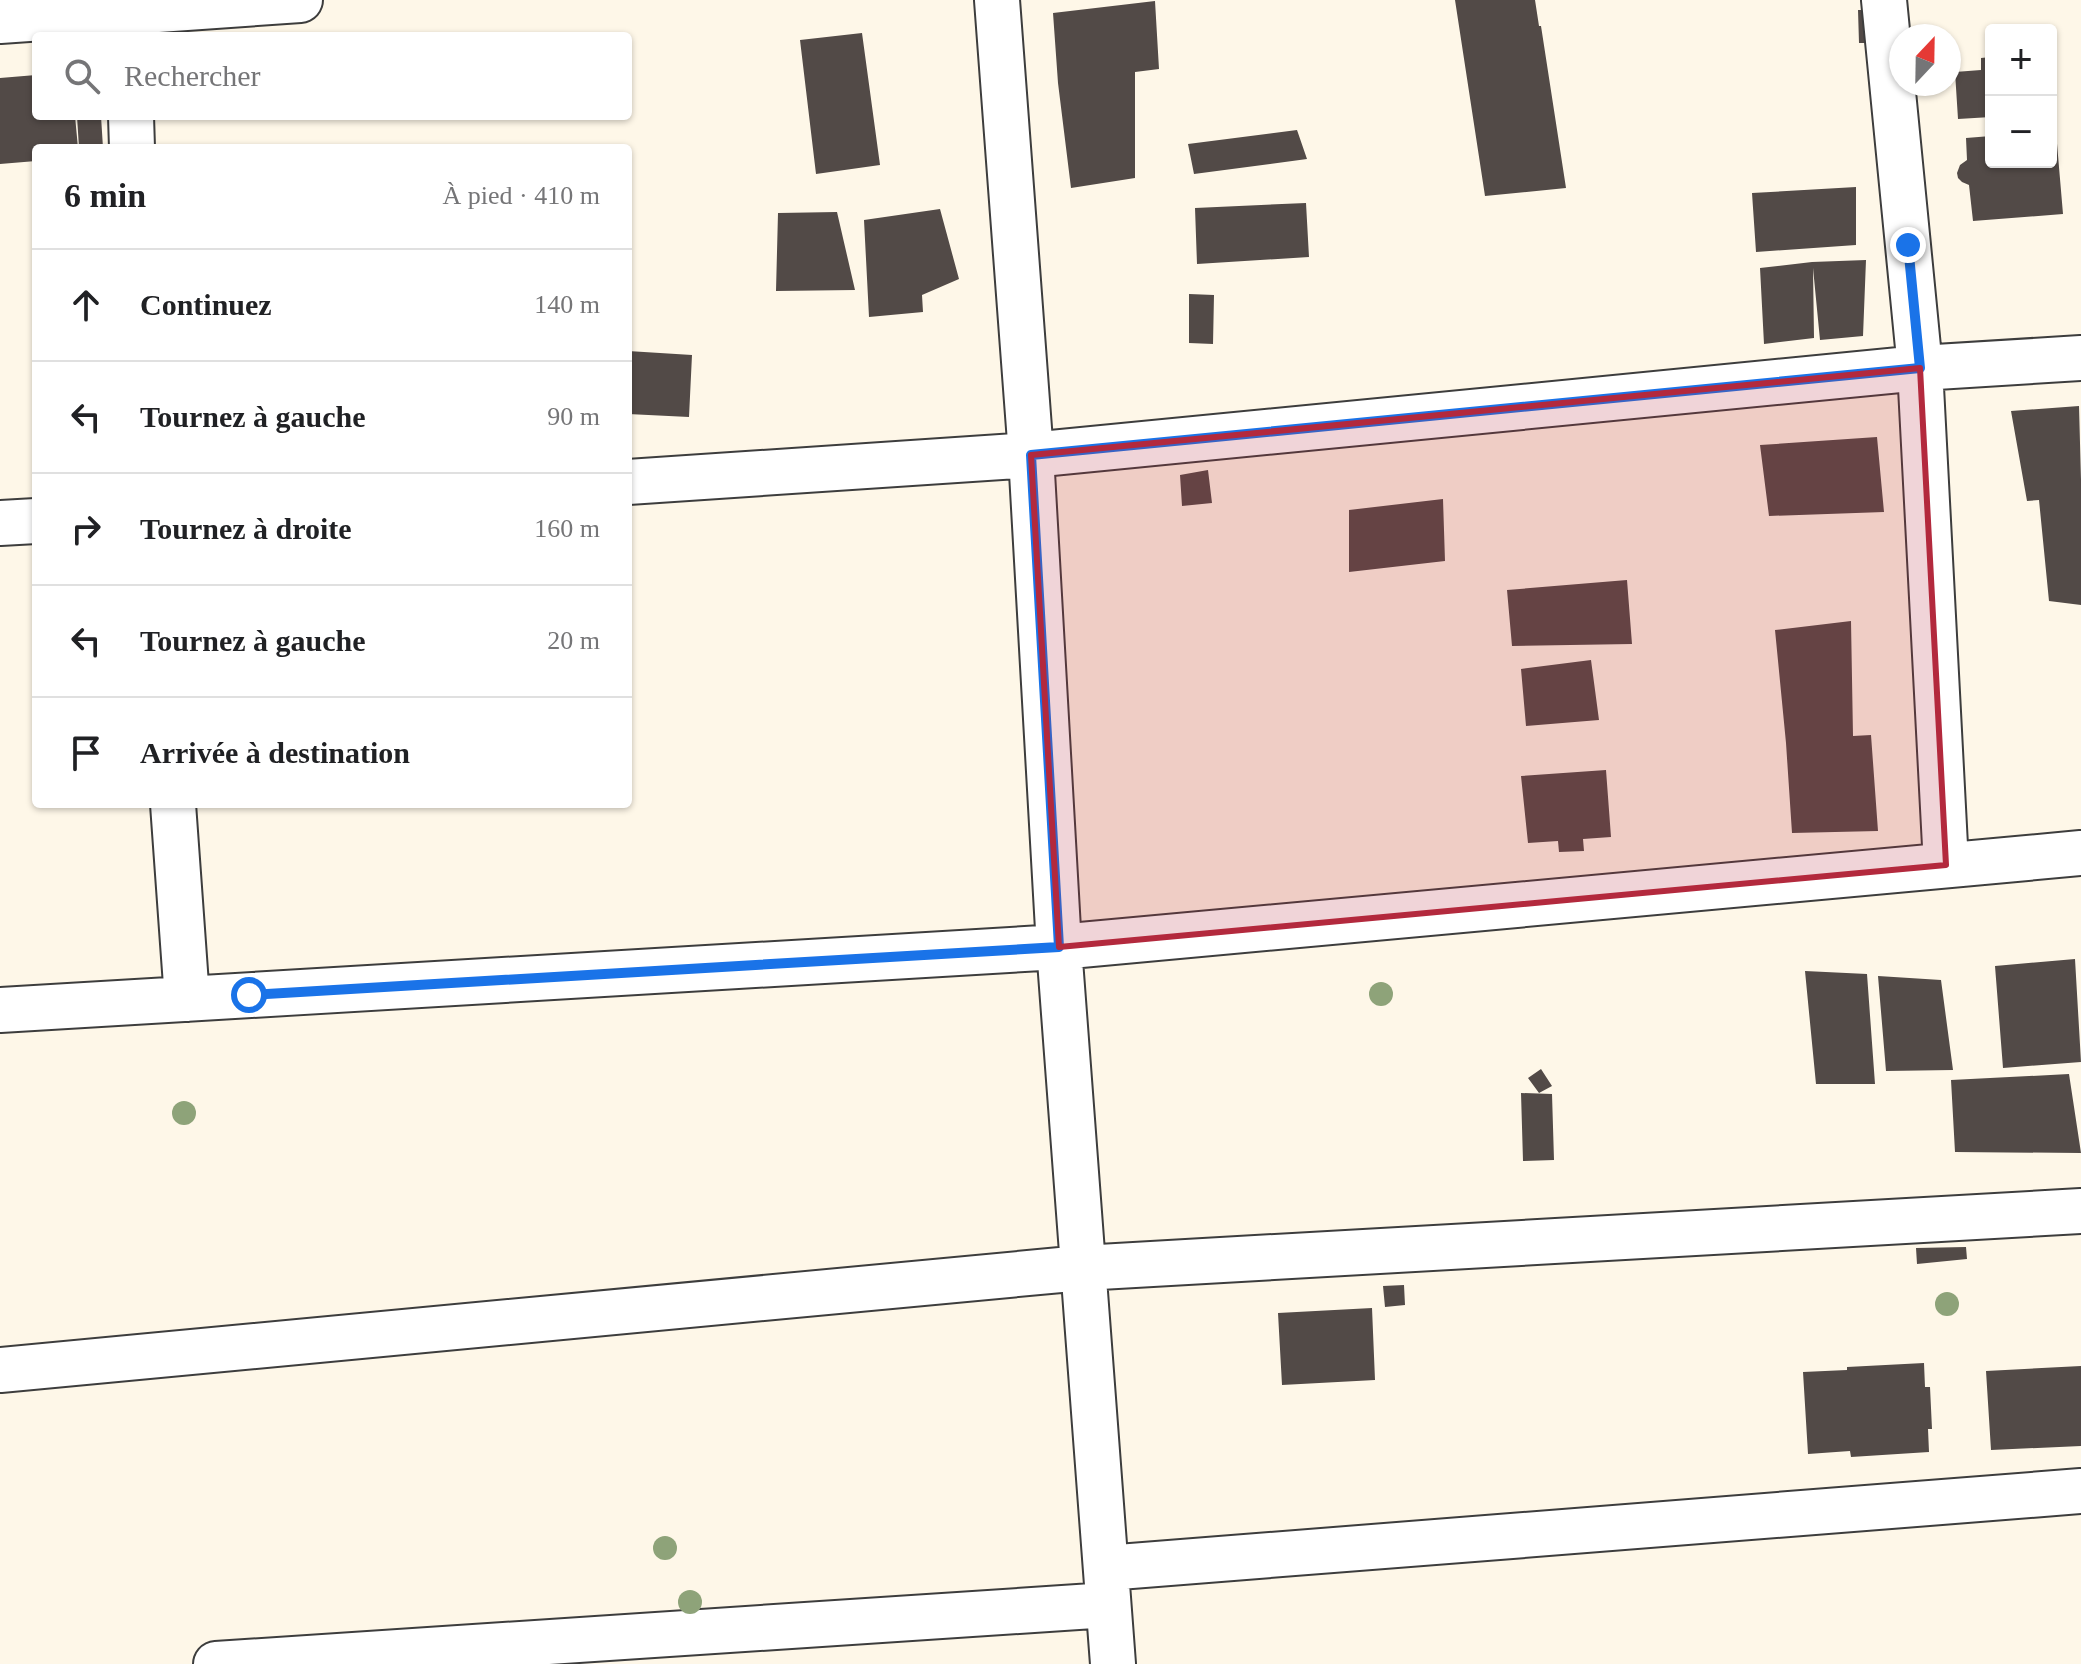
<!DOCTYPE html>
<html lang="fr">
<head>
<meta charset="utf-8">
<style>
  :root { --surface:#fff; --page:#f6f6f6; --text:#202124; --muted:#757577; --line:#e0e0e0 }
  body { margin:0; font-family:Georgia,serif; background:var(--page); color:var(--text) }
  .controls { position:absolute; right:24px; top:24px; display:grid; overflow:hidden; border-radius:8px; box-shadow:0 2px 6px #0004 }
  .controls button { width:72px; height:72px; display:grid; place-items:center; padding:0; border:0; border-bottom:2px solid var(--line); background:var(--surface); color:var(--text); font:40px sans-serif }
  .compass { position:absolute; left:1889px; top:24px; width:72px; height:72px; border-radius:50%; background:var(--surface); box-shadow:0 2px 6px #0004; rotate:22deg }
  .stop { position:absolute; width:24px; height:24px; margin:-18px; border:6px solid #1a73e8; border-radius:50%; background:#fff }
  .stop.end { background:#1a73e8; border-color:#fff; box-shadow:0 2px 8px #0008 }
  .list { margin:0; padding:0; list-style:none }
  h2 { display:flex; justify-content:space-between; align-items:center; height:104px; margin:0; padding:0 32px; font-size:34px }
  h2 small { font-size:26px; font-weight:400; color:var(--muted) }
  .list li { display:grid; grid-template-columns:52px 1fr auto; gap:24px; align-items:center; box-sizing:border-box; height:112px; padding:0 32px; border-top:2px solid var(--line) }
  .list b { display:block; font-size:30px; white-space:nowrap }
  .list em { font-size:26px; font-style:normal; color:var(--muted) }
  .icon { flex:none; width:44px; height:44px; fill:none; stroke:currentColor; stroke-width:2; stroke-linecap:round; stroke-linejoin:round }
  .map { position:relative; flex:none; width:2081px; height:1664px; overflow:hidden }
  .search { position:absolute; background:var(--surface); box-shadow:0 2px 6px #0004; left:32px; top:32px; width:600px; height:88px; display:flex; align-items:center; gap:20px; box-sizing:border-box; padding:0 28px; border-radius:8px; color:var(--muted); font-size:30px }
  .panel { position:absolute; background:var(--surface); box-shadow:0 2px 6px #0004; left:32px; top:144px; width:600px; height:664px; border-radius:8px }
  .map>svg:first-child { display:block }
  .building { fill:#524a47 }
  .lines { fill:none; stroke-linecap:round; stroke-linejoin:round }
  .street-casing { stroke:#3d3d3d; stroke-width:48 }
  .street { stroke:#fff; stroke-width:44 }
  .tree { fill:#8ea379 }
  .route { stroke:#1a73e8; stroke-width:10 }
  .marked { fill:#b3293d; fill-opacity:0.2; stroke:#b3293d; stroke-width:6; stroke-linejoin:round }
</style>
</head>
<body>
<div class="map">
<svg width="2081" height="1664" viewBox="0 0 2081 1664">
  <rect width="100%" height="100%" fill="#fef7e8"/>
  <!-- building -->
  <path class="building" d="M1455 0H1535L1539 26H1541L1566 188 1485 196Z
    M1155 1 1159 69 1135 72V178L1071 188 1058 83 1053 13Z
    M1858 10H1870L1871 43H1859Z
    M862 33 880 165 816 174 800 40Z
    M1991 57V117L1958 119 1955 72 1981 70V58Z
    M36 75V116H75L78 148H36V161L0 164V78Z
    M77 116H101L103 148H79Z
    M1297 130 1307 159 1194 174 1188 144Z
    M2056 132 2063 214 1973 221 1969 185 1962 182 1958 178 1957 173 1960 165 1967 160 1966 138 1991 136V162H2051V133Z
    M1856 187V245L1756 252 1752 193Z
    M1306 203 1309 257 1197 264 1195 208Z
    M940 209 959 279 922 295 923 312 869 317 864 220Z
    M837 212 855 290 776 291 778 213Z
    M1866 260 1863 336 1820 340 1813 268 1814 338 1764 344 1760 268 1812 262Z
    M1189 294 1214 295 1213 344 1189 343Z
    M628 351 692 355 689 417 628 414Z
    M2079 406 2081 480V605L2049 601 2039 500 2027 501 2011 411Z
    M1877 437 1884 512 1769 516 1760 445Z
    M1208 470 1212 503 1182 506 1180 475Z
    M1443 499 1445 561 1349 572V510Z
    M1627 580 1632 644 1512 646 1507 590Z
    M1851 621 1853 736 1871 735 1878 831 1792 833 1786 743 1775 630Z
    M1591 660 1599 720 1526 726 1521 669Z
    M1606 770 1611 837 1583 839 1584 851 1559 852 1558 841 1528 843 1521 776Z
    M2075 959 2081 1062 2003 1068 1995 966Z
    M1805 971 1867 974 1875 1084H1816Z
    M1878 976 1941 980 1953 1070 1886 1071Z
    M1541 1069 1552 1086 1539 1093 1528 1078Z
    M2069 1074 2081 1153 1955 1152 1951 1080Z
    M1521 1093 1552 1094 1554 1160 1523 1161Z
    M1966 1247 1967 1259 1917 1264 1916 1248Z
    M1404 1285 1405 1305 1385 1307 1383 1286Z
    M1372 1308 1375 1380 1282 1385 1278 1313Z
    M1924 1363 1925 1387H1930L1932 1429H1928L1929 1452 1851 1457 1850 1451 1808 1454 1803 1372 1847 1370V1367Z
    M2081 1366V1446L1991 1450 1986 1371Z"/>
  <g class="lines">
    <defs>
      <path id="street" d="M997 0 1031 455 1059 947 1113 1664
        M1884 0 1920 368 1946 865
        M0 21 300 0
        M131 116 132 148
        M628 482 1031 455 1920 368 2081 358
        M0 523 36 521
        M173 804 187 999
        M0 1010 1059 947 2081 853
        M0 1370 1082 1268 2081 1211
        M1106 1568 2081 1491
        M216 1664 1108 1605"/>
    </defs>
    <!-- street casing -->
    <use href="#street" class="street-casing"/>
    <!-- street -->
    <use href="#street" class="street"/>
  </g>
  <!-- trees -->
  <g class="tree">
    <circle cx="1381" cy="994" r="12"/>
    <circle cx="184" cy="1113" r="12"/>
    <circle cx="1947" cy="1304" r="12"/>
    <circle cx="665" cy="1548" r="12"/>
    <circle cx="690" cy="1602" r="12"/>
  </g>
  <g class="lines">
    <!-- route -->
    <path class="route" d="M249 995 1059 947 1031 455 1920 368 1908 245"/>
  </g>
  <!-- marked area -->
  <path class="marked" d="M1920 368 1946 865 1059 947 1031 455Z"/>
</svg>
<div class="controls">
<button>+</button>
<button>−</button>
</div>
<svg class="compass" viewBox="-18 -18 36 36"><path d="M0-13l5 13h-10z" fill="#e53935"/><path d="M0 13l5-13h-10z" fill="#757577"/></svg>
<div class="stop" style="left:249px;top:995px"></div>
<div class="stop end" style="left:1908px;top:245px"></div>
<div class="search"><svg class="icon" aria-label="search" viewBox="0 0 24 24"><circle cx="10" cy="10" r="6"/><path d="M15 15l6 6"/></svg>Rechercher</div>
<section class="panel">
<h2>6 min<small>À pied · 410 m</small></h2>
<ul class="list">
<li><svg class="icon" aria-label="ahead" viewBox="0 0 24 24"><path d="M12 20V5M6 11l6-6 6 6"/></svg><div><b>Continuez</b></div><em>140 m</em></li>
<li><svg class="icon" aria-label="left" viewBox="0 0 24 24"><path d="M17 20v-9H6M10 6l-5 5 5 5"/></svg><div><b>Tournez à gauche</b></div><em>90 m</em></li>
<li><svg class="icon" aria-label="right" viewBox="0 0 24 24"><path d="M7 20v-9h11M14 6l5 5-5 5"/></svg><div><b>Tournez à droite</b></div><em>160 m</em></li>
<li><svg class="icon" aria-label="left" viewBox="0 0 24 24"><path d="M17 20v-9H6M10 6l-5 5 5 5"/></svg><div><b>Tournez à gauche</b></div><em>20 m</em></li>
<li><svg class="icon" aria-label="arrive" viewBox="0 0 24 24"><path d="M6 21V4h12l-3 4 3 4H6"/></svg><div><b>Arrivée à destination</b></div></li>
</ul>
</section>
</div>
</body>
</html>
